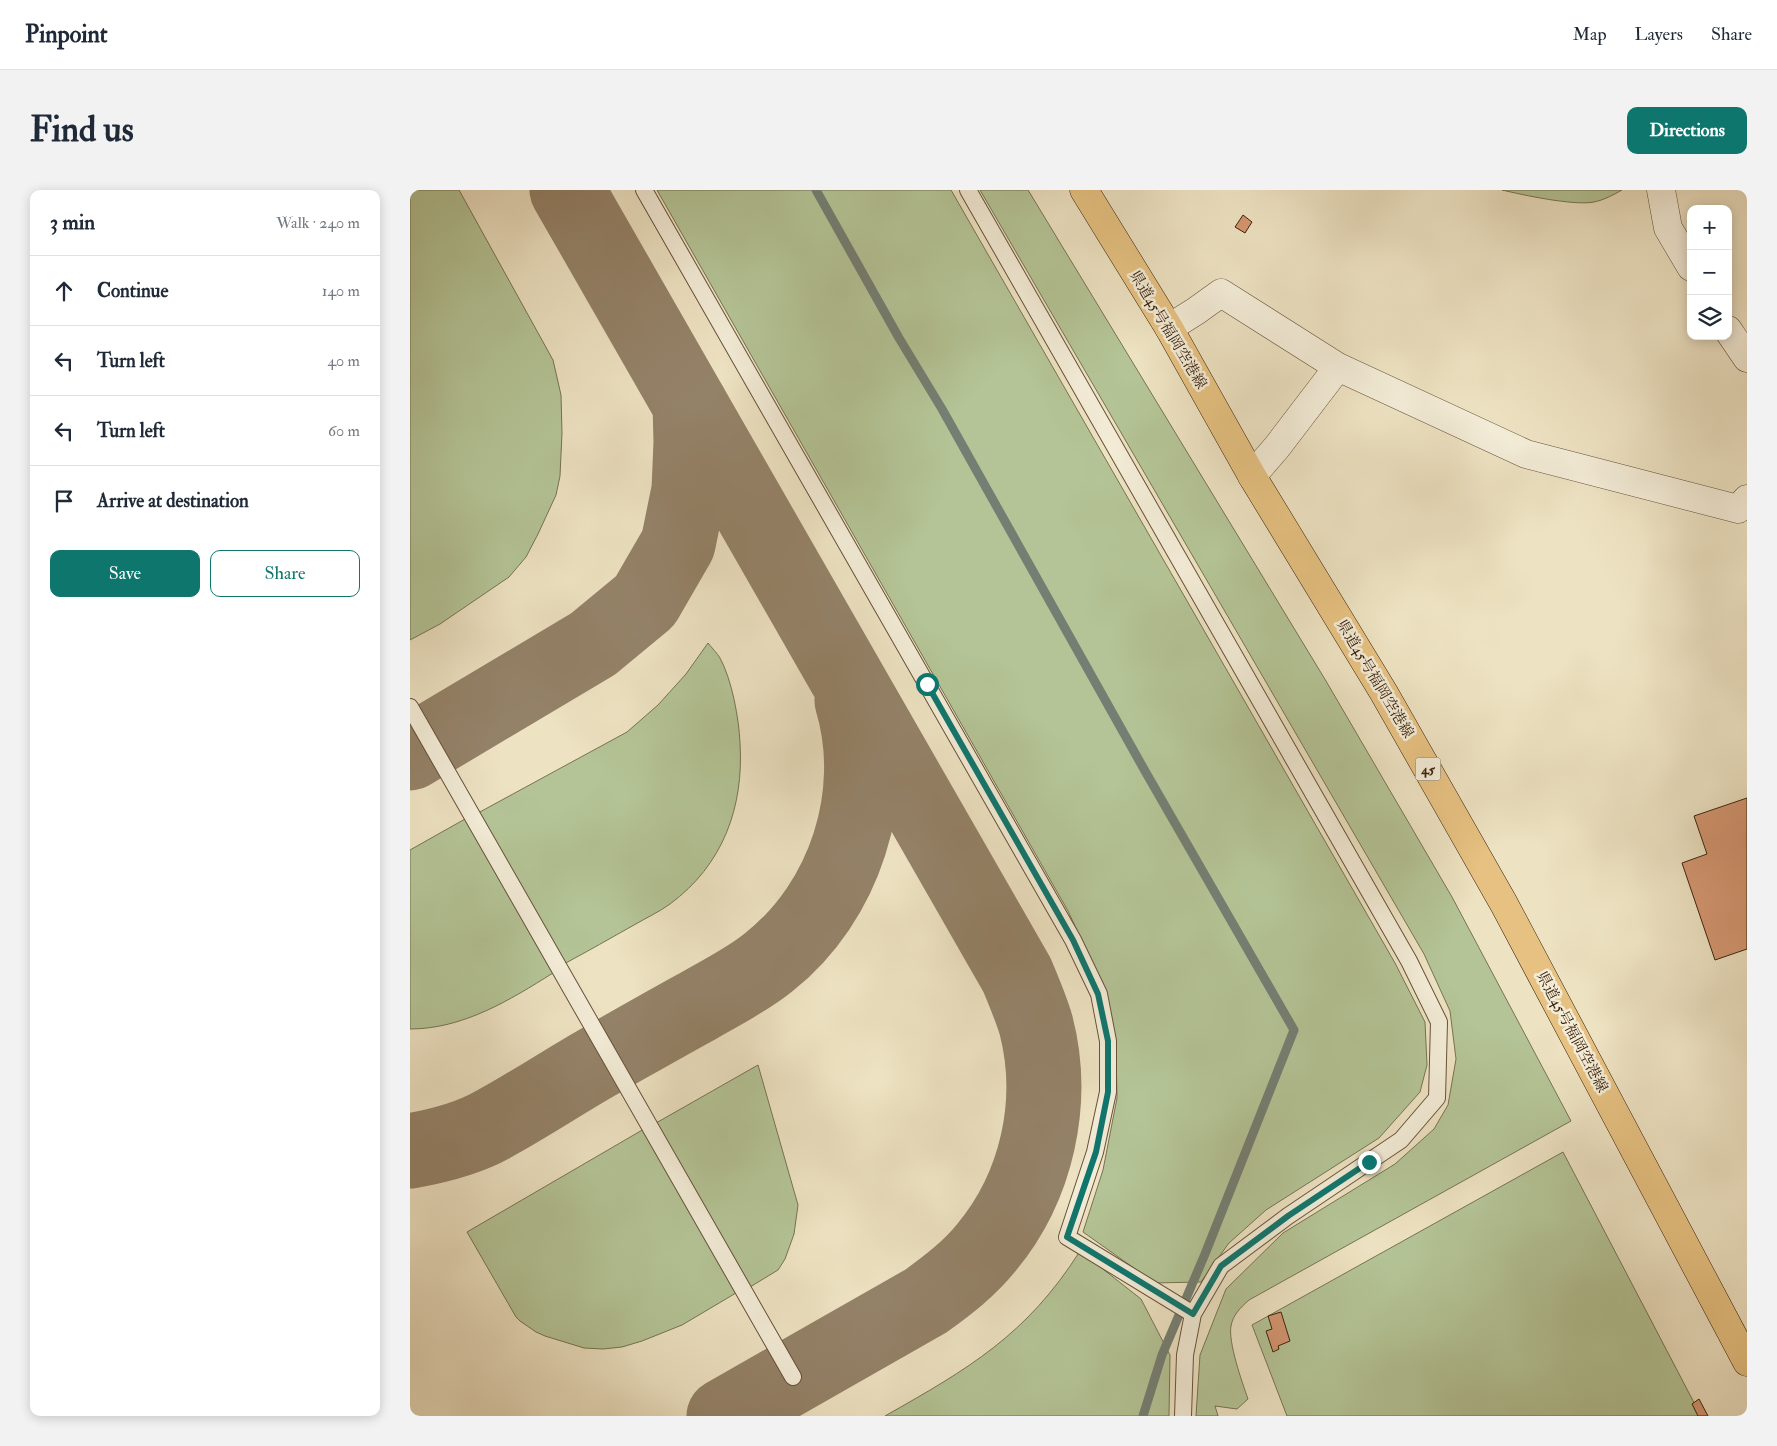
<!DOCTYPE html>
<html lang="en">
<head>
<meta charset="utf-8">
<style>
  :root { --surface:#fff; --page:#f2f2f3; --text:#1f2937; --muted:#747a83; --line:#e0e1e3; --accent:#0f766e }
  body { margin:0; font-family:"IM FELL Double Pica","Noto Serif JP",serif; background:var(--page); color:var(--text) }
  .controls { position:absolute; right:15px; top:15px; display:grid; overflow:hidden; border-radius:10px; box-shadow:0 2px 12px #0003 }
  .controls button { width:45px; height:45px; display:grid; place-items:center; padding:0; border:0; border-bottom:1px solid var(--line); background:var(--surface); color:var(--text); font:25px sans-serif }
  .stop { position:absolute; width:15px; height:15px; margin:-11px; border:4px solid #0f766e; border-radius:50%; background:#fff }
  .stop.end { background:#0f766e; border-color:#fff; box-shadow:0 1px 5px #0008 }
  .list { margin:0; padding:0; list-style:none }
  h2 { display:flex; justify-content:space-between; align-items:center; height:65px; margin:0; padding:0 20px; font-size:21px }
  h2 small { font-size:16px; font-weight:400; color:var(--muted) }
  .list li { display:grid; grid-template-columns:32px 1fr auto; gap:15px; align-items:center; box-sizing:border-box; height:70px; padding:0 20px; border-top:1px solid var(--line) }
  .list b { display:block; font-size:19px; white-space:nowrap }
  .list em { font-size:16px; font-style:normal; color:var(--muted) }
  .actions { display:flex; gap:10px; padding:15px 20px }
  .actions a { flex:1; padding:11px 0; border:1px solid var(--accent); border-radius:10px; text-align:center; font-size:18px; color:var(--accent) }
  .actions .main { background:var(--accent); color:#fff }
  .icon { flex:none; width:28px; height:28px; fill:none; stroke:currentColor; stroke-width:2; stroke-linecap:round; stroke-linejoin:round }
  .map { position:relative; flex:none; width:1337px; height:1226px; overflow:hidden; border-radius:10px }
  header { display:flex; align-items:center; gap:30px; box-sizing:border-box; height:70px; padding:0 25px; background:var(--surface); border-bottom:1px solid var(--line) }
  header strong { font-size:24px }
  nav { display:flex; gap:28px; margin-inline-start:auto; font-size:18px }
  .intro { display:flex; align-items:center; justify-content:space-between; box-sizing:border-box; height:120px; padding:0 30px }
  h1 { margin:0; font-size:35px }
  .button { padding:12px 22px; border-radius:10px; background:var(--accent); color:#fff; font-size:18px; font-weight:700 }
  main { display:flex; gap:30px; padding:0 30px }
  aside { flex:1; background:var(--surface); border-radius:10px; box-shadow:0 2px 12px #0003 }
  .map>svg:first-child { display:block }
  .green { fill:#b4c496; stroke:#777352 }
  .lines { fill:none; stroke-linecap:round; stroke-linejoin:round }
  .stream { stroke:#747f73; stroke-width:9 }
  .taxiway { stroke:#948268; stroke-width:75 }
  .building { fill:#d49670; stroke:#3a220d }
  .service-casing { stroke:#67523a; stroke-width:18 }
  .minor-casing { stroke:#67523a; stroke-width:29 }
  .primary-casing { stroke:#3a220d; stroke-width:29 }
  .service { stroke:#f3ecd7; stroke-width:16 }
  .minor { stroke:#f3ecd7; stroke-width:28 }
  .primary { stroke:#e6c181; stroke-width:28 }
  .route { stroke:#0f766e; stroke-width:6 }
  .labels { text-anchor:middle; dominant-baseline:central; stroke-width:5; stroke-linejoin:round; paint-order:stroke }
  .shield { fill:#f3ecd7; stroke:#725f4a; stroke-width:1 }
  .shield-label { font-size:14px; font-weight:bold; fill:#3a220d }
  .street-label { font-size:15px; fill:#3a220d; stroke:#f3ecd7 }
</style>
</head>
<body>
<header>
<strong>Pinpoint</strong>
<nav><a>Map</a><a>Layers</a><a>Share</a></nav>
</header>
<div class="intro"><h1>Find us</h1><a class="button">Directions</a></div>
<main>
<aside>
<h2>3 min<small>Walk · 240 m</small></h2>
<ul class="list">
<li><svg class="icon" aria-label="ahead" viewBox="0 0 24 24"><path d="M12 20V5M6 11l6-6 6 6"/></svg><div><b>Continue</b></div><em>140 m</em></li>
<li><svg class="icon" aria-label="left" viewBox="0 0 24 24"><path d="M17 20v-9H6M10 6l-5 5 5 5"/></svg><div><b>Turn left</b></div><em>40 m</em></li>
<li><svg class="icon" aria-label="left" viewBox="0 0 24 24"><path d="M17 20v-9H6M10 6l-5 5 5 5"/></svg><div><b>Turn left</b></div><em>60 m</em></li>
<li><svg class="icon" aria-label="arrive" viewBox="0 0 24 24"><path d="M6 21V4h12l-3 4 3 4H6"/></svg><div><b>Arrive at destination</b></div></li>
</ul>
<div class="actions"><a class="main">Save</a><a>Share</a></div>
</aside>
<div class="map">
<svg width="1337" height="1226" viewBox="0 0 1337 1226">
  <rect width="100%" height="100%" fill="#ede2c2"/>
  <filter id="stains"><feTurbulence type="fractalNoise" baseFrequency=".004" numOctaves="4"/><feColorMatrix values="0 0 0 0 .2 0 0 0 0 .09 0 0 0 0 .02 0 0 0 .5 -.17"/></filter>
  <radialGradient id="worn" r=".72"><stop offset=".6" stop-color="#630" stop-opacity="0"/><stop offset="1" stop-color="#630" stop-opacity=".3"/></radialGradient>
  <!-- green -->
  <path class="green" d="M0 0H49L143 170 151 205 152 243 150 286 146 305 128 344 116 367 99 387 30 434 0 450Z
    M247 0H541L985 773 1015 832 1017 875 1010 902 969 948 856 1020 819 1053 791 1092 745 1093 673 1042 693 980 707 908 706 862 685 779 658 721Z
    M570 0H618L916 491 1042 707 1161 931 839 1110C830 1118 823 1125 821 1136 818 1152 832 1192 838 1209L827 1219 805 1216 808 1226H786L790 1165 816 1099 873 1043 985 974 1024 939 1038 915 1046 869 1040 821 1014 764Z
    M1092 0H1212C1203 5 1194 10 1184 12 1164 16 1113 5 1092 0Z
    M298 453C302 458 307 463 310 468 322 490 329 529 330 553 334 617 313 675 260 714 249 722 236 728 224 735 201 748 178 761 154 774L68 623 217 542 248 515 276 484Z
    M55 629 143 783C100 810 53 839 0 839V660Z
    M348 875 388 1015 384 1044 375 1069 368 1080 340 1097 246 933Z
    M234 939 326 1103 272 1135 232 1151 212 1157 193 1159 174 1158 135 1146 126 1142 110 1131 106 1127 57 1042Z
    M1153 962 1291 1226H877L842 1135Z
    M670 1061 731 1109 760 1165 759 1226H475C558 1179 617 1145 670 1061Z"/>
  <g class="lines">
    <!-- stream -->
    <path class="stream" d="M406 0 489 148 532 219 735 581 884 840 795 1064 752 1165 733 1226"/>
    <!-- taxiway -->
    <path class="taxiway" d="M157 0 607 785C614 802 621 818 626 835 646 912 627 997 576 1058 559 1079 538 1095 516 1111L314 1226
      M0 563 183 454 235 411 268 354 279 300 281 252 280 214
      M0 961C28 956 57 949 82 935 119 915 153 892 190 871 222 853 255 834 288 816 312 802 337 790 359 772 435 712 470 604 442 511"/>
  </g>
  <!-- building -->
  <path class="building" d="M833 25 842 32 835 43 825 37Z
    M1337 608V759L1305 770 1272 673 1297 664 1284 626Z
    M871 1122 880 1151 868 1156 869 1159 863 1162 856 1141 862 1139 858 1126Z
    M1289 1209 1298 1226H1288L1282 1214Z"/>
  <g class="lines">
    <defs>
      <path id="service" d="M234 0 663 750 689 804 698 851V902L685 962 657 1047 783 1124
        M558 0 999 771 1029 832 1027 908 991 950 878 1026 811 1076 783 1124 775 1165 773 1226
        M0 517 383 1187"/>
      <path id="minor" d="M1251 0 1258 38 1281 77
        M759 138 786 121 811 103 928 177 1116 264 1328 319 1337 309
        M1318 140 1337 168
        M842 286 867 257 928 177"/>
      <path id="primary" d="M674 0 759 138 842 286 974 503 1094 714 1337 1172"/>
    </defs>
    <!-- service casing -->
    <use href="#service" class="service-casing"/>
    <!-- minor casing -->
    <use href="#minor" class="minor-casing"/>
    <!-- primary casing -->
    <use href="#primary" class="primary-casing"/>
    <!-- service -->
    <use href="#service" class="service"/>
    <!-- minor -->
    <use href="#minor" class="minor"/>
    <!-- primary -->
    <use href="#primary" class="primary"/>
  </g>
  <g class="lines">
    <!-- route -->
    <path class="route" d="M517 494 663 750 688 804 698 851V902L686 962 657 1047 783 1124 811 1076 878 1026 959 972"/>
  </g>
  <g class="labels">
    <!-- shield labels -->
    <rect class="shield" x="1005.5" y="567.5" width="25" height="23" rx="4"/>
    <g class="shield-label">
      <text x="1018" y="579">45</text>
    </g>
    <!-- street labels -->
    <g class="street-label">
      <text transform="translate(758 140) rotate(59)">県道45号福岡空港線</text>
      <text transform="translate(965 489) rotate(59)">県道45号福岡空港線</text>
      <text transform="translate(1162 842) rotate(62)">県道45号福岡空港線</text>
    </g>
  </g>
  <rect width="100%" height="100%" filter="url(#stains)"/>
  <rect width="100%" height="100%" fill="url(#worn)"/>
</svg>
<div class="controls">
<button>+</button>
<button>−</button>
<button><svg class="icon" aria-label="layers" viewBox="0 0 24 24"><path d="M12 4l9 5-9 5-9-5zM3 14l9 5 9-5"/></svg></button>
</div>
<div class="stop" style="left:517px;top:494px"></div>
<div class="stop end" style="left:959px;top:972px"></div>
</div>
</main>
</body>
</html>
